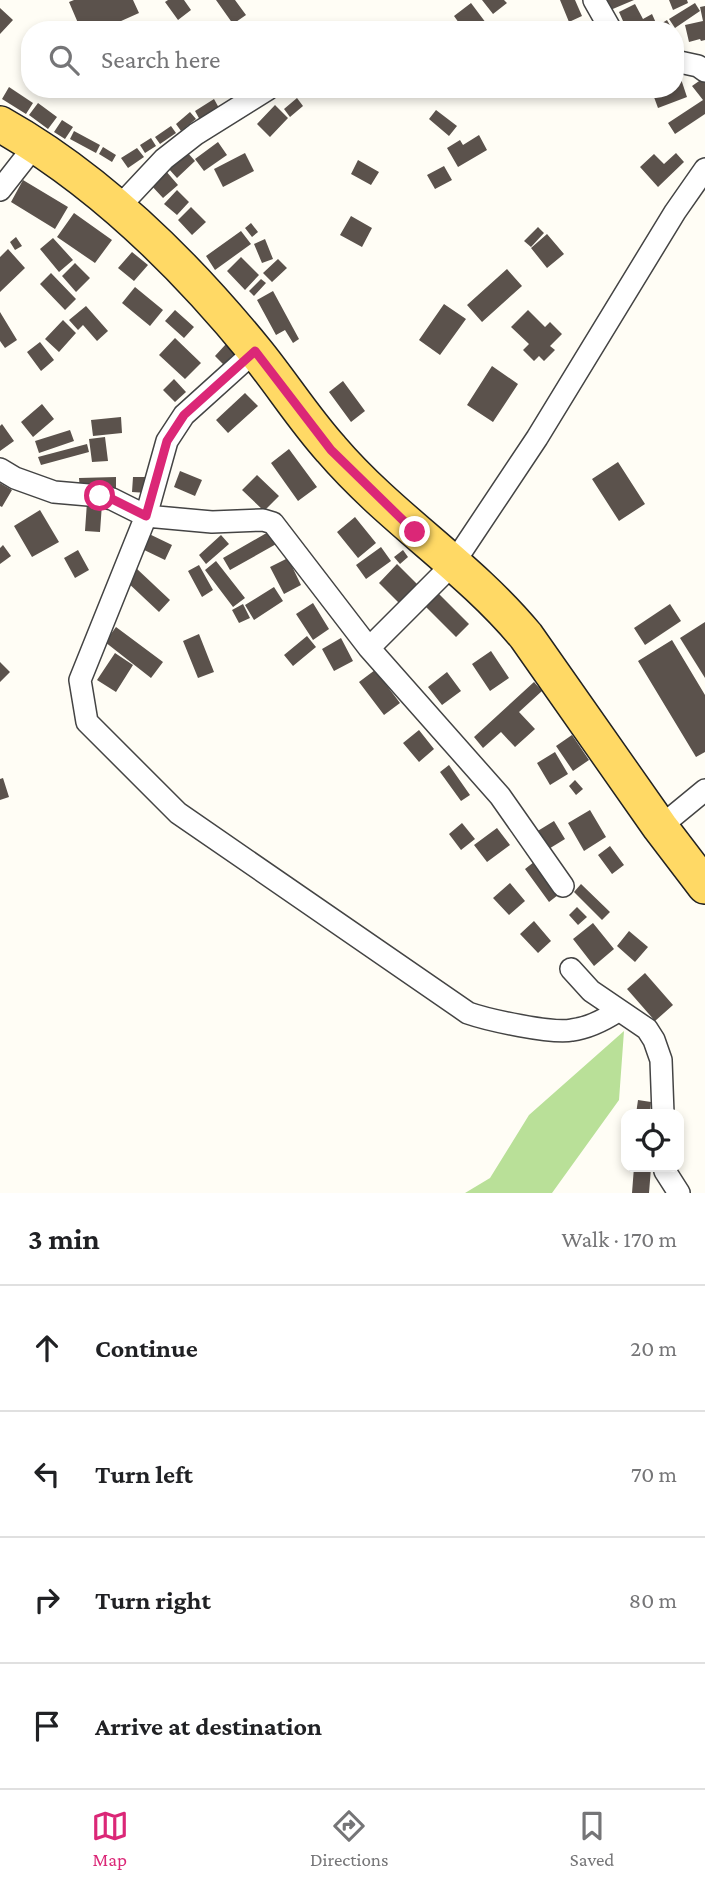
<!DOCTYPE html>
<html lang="en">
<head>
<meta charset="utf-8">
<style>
  :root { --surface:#fff; --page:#f2f2f2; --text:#202124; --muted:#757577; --line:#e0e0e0; --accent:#db2777 }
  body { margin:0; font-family:"Crimson Pro",serif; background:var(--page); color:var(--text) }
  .controls { position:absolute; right:21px; bottom:21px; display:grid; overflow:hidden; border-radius:14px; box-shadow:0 4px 10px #0003 }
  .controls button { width:63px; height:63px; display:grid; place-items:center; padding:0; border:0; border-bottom:2px solid var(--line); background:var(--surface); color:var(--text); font:35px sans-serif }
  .stop { position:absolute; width:21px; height:21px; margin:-16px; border:5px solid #db2777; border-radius:50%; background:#fff }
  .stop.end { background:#db2777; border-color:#fff; box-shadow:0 2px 7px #0008 }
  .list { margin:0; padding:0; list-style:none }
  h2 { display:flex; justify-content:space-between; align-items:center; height:91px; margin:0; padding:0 28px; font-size:30px }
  h2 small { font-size:23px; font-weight:400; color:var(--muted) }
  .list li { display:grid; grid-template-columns:46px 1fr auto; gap:21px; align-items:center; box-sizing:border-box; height:126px; padding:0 28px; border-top:2px solid var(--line) }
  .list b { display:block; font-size:26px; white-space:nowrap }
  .list em { font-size:23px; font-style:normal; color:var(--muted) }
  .icon { flex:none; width:38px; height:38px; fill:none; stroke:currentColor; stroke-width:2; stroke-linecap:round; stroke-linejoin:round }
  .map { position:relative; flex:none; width:705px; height:1193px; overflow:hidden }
  .search { position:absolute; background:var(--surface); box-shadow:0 4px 10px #0003; left:21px; right:21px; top:21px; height:77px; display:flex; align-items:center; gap:18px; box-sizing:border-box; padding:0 24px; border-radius:28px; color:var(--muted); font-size:26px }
  .sheet { height:595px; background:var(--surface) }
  nav { display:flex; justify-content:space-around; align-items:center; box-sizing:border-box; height:98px; border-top:2px solid var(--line); background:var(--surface); font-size:19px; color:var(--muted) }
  nav a { display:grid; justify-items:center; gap:4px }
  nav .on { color:var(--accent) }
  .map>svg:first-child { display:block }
  .forest { fill:#b9e098 }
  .building { fill:#5b524c }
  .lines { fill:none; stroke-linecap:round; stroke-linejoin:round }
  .street-casing { stroke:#444; stroke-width:24 }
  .primary-casing { stroke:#222; stroke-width:38 }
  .street { stroke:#fff; stroke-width:21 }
  .primary { stroke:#ffd965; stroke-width:35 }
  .route { stroke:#db2777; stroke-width:9 }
</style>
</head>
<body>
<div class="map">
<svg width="705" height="1193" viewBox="0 0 705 1193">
  <rect width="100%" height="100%" fill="#fffdf5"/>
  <!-- forest -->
  <path class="forest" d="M624 1031 619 1100 552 1193H465L490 1178 529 1115Z"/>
  <!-- building -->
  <path class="building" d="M74 0H133L139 13 101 30H81L69 2Z
    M168 0H184L191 10 178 20 165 2Z
    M216 0H235L246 15 233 24Z
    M482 0H504L507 3 493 14Z
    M560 0H575L582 16 569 22Z
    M604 0H634L608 11Z
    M669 0H687L688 3 673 10Z
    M471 3 489 27 486 30H464L454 16Z
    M695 3 700 11 675 28 669 19Z
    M635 4 643 19 652 14 656 23 642 30H627L619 12Z
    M705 6V40L701 41 700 39 689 42 685 25 703 21 700 7Z
    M0 8 13 20 0 34Z
    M667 20 672 29 651 30Z
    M680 76 687 97 658 108 651 89H675V78Z
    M702 79 705 83V114L675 134 668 123 703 100 692 86Z
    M9 87 33 103 26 114 2 99Z
    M297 98 303 106 290 117 284 109Z
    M214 99 219 108 200 120 195 111Z
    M38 103 57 117 48 129 29 115Z
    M275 105 288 118 270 137 257 124Z
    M436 110 457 126 449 136 429 119Z
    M190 112 196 119 181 131 176 124Z
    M62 120 73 127 65 139 54 132Z
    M171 126 176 133 160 144 155 137Z
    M74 131 100 145 96 153 70 139Z
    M479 135 487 150 458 167 447 148 460 140 463 145Z
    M151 138 156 146 145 153 140 145Z
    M218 142 227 155 204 171 195 159Z
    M103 147 116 155 112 162 99 154Z
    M137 148 144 157 128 168 121 158Z
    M187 152 195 161 177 178 168 168Z
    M245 153 254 171 223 187 214 169Z
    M676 153 684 162 658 187 640 167 654 154 664 164Z
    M358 160 379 172 371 185 351 174Z
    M444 166 452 180 435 189 427 175Z
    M165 170 178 185 163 198 150 184Z
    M23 180 68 207 55 229 11 202Z
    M177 190 189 202 177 215 164 204Z
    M191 207 206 222 192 235 178 220Z
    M74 213 112 240 95 263 57 237Z
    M351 216 372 228 362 247 340 235Z
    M251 223 258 232 252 237 245 228Z
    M538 227 544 233 531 247 524 241Z
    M241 231 251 244 215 270 206 256Z
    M547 234 564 254 547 268 531 248Z
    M16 237 22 246 15 250 10 242Z
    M53 238 73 260 59 272 40 249Z
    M265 239 273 259 262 263 254 244Z
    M8 249 25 268 0 292V257Z
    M132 252 148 265 134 281 118 268Z
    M241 257 259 275 245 290 227 271Z
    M278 259 287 268 272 282 263 273Z
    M75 263 90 278 76 292 62 276Z
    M507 269 522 286 482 322 467 305Z
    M51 273 76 299 65 310 40 284Z
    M261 279 266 283 254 296 249 291Z
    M135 287 163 310 150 326 122 303Z
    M273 291 299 339 293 343 285 330 276 335 257 300Z
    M444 304 466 319 440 355 419 340Z
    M86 306 108 331 97 341 83 325 78 330 69 320Z
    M175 310 194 327 184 338 165 321Z
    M528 310 545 327 550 322 562 334 550 346 555 350 544 361 539 356 534 361 523 350 529 344 511 327Z
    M0 312 17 340 5 348 0 341Z
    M63 320 76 333 59 352 45 339Z
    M175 338 201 363 185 379 159 355Z
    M40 342 54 360 41 371 27 352Z
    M226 344 239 357 227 368 215 356Z
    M492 366 518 384 493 422 467 405Z
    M174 379 186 392 175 402 163 390Z
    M343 381 365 411 351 422 329 392Z
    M245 393 258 406 228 433 216 420Z
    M42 404 54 419 33 437 21 422Z
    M121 417 122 433 93 436 91 420Z
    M2 424 14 441 0 451V426Z
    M70 430 74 441 39 453 35 441Z
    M105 437 108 461 92 462 89 439Z
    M87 444 89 452 41 465 38 457Z
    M289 449 317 487 298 501 271 463Z
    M618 462 645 504 619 521 592 479Z
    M180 471 202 480 195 496 174 487Z
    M257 475 279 496 264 511 242 490Z
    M116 477V489L80 490 79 478Z
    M133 477H148L147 493 132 492Z
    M0 483 12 490 2 507 0 506Z
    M87 502 102 504 100 532 85 531Z
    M40 510 59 542 32 557 14 526Z
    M355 517 376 543 358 558 337 532Z
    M270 531 278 543 230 570 223 558Z
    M145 532 172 545 165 560 138 547Z
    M221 535 229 544 206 564 199 555Z
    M3 545 11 556 0 564V548Z
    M381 547 391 561 366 579 356 565Z
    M78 550 89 570 75 578 64 558Z
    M403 550 408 557 400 564 394 557Z
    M288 558 301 585 284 594 270 567Z
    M216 561 245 598 233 607 205 570Z
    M397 564 419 586 401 605 379 583Z
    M199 565 213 590 202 597 188 571Z
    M136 568 170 600 159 612 125 580Z
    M274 587 283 601 254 620 245 605Z
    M439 594 469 624 456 637 426 607Z
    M313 603 329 629 313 640 296 614Z
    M243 604 250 618 239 623 232 610Z
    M670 604 681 621 645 645 634 628Z
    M705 622V678L680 638Z
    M116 627 163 662 151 678 105 642Z
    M199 634 214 672 198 678 183 641Z
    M307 636 316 647 293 666 284 655Z
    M341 638 353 661 334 671 322 649Z
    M672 640 705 695V752L696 757 638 661Z
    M491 651 509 678 490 691 472 664Z
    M115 653 133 665 116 692 97 680Z
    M0 662 10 672 0 682Z
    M375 670 400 703 384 715 359 682Z
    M447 672 461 691 442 705 428 687Z
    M534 682 542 691 519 712 535 729 515 747 501 732 483 748 474 737Z
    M419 730 434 749 419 762 403 743Z
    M572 735 589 760 573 771 556 746Z
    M555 752 568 774 550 785 537 763Z
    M449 765 470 795 461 801 440 772Z
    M3 778 9 797 0 800V779Z
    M575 780 583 789 576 795 569 786Z
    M590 810 606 837 584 851 568 823Z
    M554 821 565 839 547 850 536 832Z
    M462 823 475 839 461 850 449 834Z
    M497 828 510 845 487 862 474 845Z
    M610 846 624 865 612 874 598 855Z
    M534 862 558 895 549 902 525 869Z
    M510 883 525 901 509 915 493 898Z
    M581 884 610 912 602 920 574 892Z
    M577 907 587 917 578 925 569 915Z
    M534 921 551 941 538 953 520 934Z
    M593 923 614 949 594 966 573 939Z
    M629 931 648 947 635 962 617 946Z
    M645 973 673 1005 655 1021 627 989Z
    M638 1100 651 1102 650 1114H636Z
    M634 1167 651 1168 649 1193H632Z"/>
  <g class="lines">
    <defs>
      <path id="street" d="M594 0 611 30
        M675 61 698 66 705 71
        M0 190 36 144
        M119 207 164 159 196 134 268 89
        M255 351 184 415 167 441 146 516 80 680 87 722 178 813 468 1013C488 1020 552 1034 572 1030 589 1028 604 1020 618 1011
        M0 469 15 478 54 492 100 496 112 499 146 516 212 522 263 520 273 523 369 648 500 796 563 886
        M369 648 453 564 537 438 675 212 705 169
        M660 827 705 790
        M571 969 591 991 647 1029 654 1040 661 1060 663 1114
        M664 1167 665 1171 679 1193"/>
      <path id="primary" d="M0 124C98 179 185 265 256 352 282 384 304 419 331 449 390 518 469 567 526 636L660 827 705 886"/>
    </defs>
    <!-- street casing -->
    <use href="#street" class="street-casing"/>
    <!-- primary casing -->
    <use href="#primary" class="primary-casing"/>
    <!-- street -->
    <use href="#street" class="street"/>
    <!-- primary -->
    <use href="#primary" class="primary"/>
  </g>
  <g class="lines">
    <!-- route -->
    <path class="route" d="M100 496 112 499 146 516 167 441 184 415 255 351 331 450 415 532"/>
  </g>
</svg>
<div class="controls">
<button><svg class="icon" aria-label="locate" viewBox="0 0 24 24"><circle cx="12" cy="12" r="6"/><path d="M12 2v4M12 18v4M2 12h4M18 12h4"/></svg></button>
</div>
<div class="stop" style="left:100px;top:496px"></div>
<div class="stop end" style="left:415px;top:532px"></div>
<div class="search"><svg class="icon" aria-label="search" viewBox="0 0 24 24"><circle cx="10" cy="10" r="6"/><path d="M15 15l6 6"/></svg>Search here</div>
</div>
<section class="sheet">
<h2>3 min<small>Walk · 170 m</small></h2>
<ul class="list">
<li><svg class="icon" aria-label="ahead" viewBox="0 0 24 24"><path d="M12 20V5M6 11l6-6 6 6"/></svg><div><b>Continue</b></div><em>20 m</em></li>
<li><svg class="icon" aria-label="left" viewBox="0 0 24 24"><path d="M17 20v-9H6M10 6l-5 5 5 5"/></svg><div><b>Turn left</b></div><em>70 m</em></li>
<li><svg class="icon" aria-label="right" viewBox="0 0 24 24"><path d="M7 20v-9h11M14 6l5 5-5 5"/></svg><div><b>Turn right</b></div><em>80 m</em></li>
<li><svg class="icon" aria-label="arrive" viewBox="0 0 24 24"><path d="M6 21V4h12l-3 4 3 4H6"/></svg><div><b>Arrive at destination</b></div></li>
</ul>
</section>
<nav>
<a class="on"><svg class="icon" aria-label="map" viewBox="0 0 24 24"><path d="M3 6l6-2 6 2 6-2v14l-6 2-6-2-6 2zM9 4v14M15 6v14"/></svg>Map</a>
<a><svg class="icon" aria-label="directions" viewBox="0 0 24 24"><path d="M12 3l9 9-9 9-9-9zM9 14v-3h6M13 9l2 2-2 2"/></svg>Directions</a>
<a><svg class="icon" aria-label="saved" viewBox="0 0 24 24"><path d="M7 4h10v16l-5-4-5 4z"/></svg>Saved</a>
</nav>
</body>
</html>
